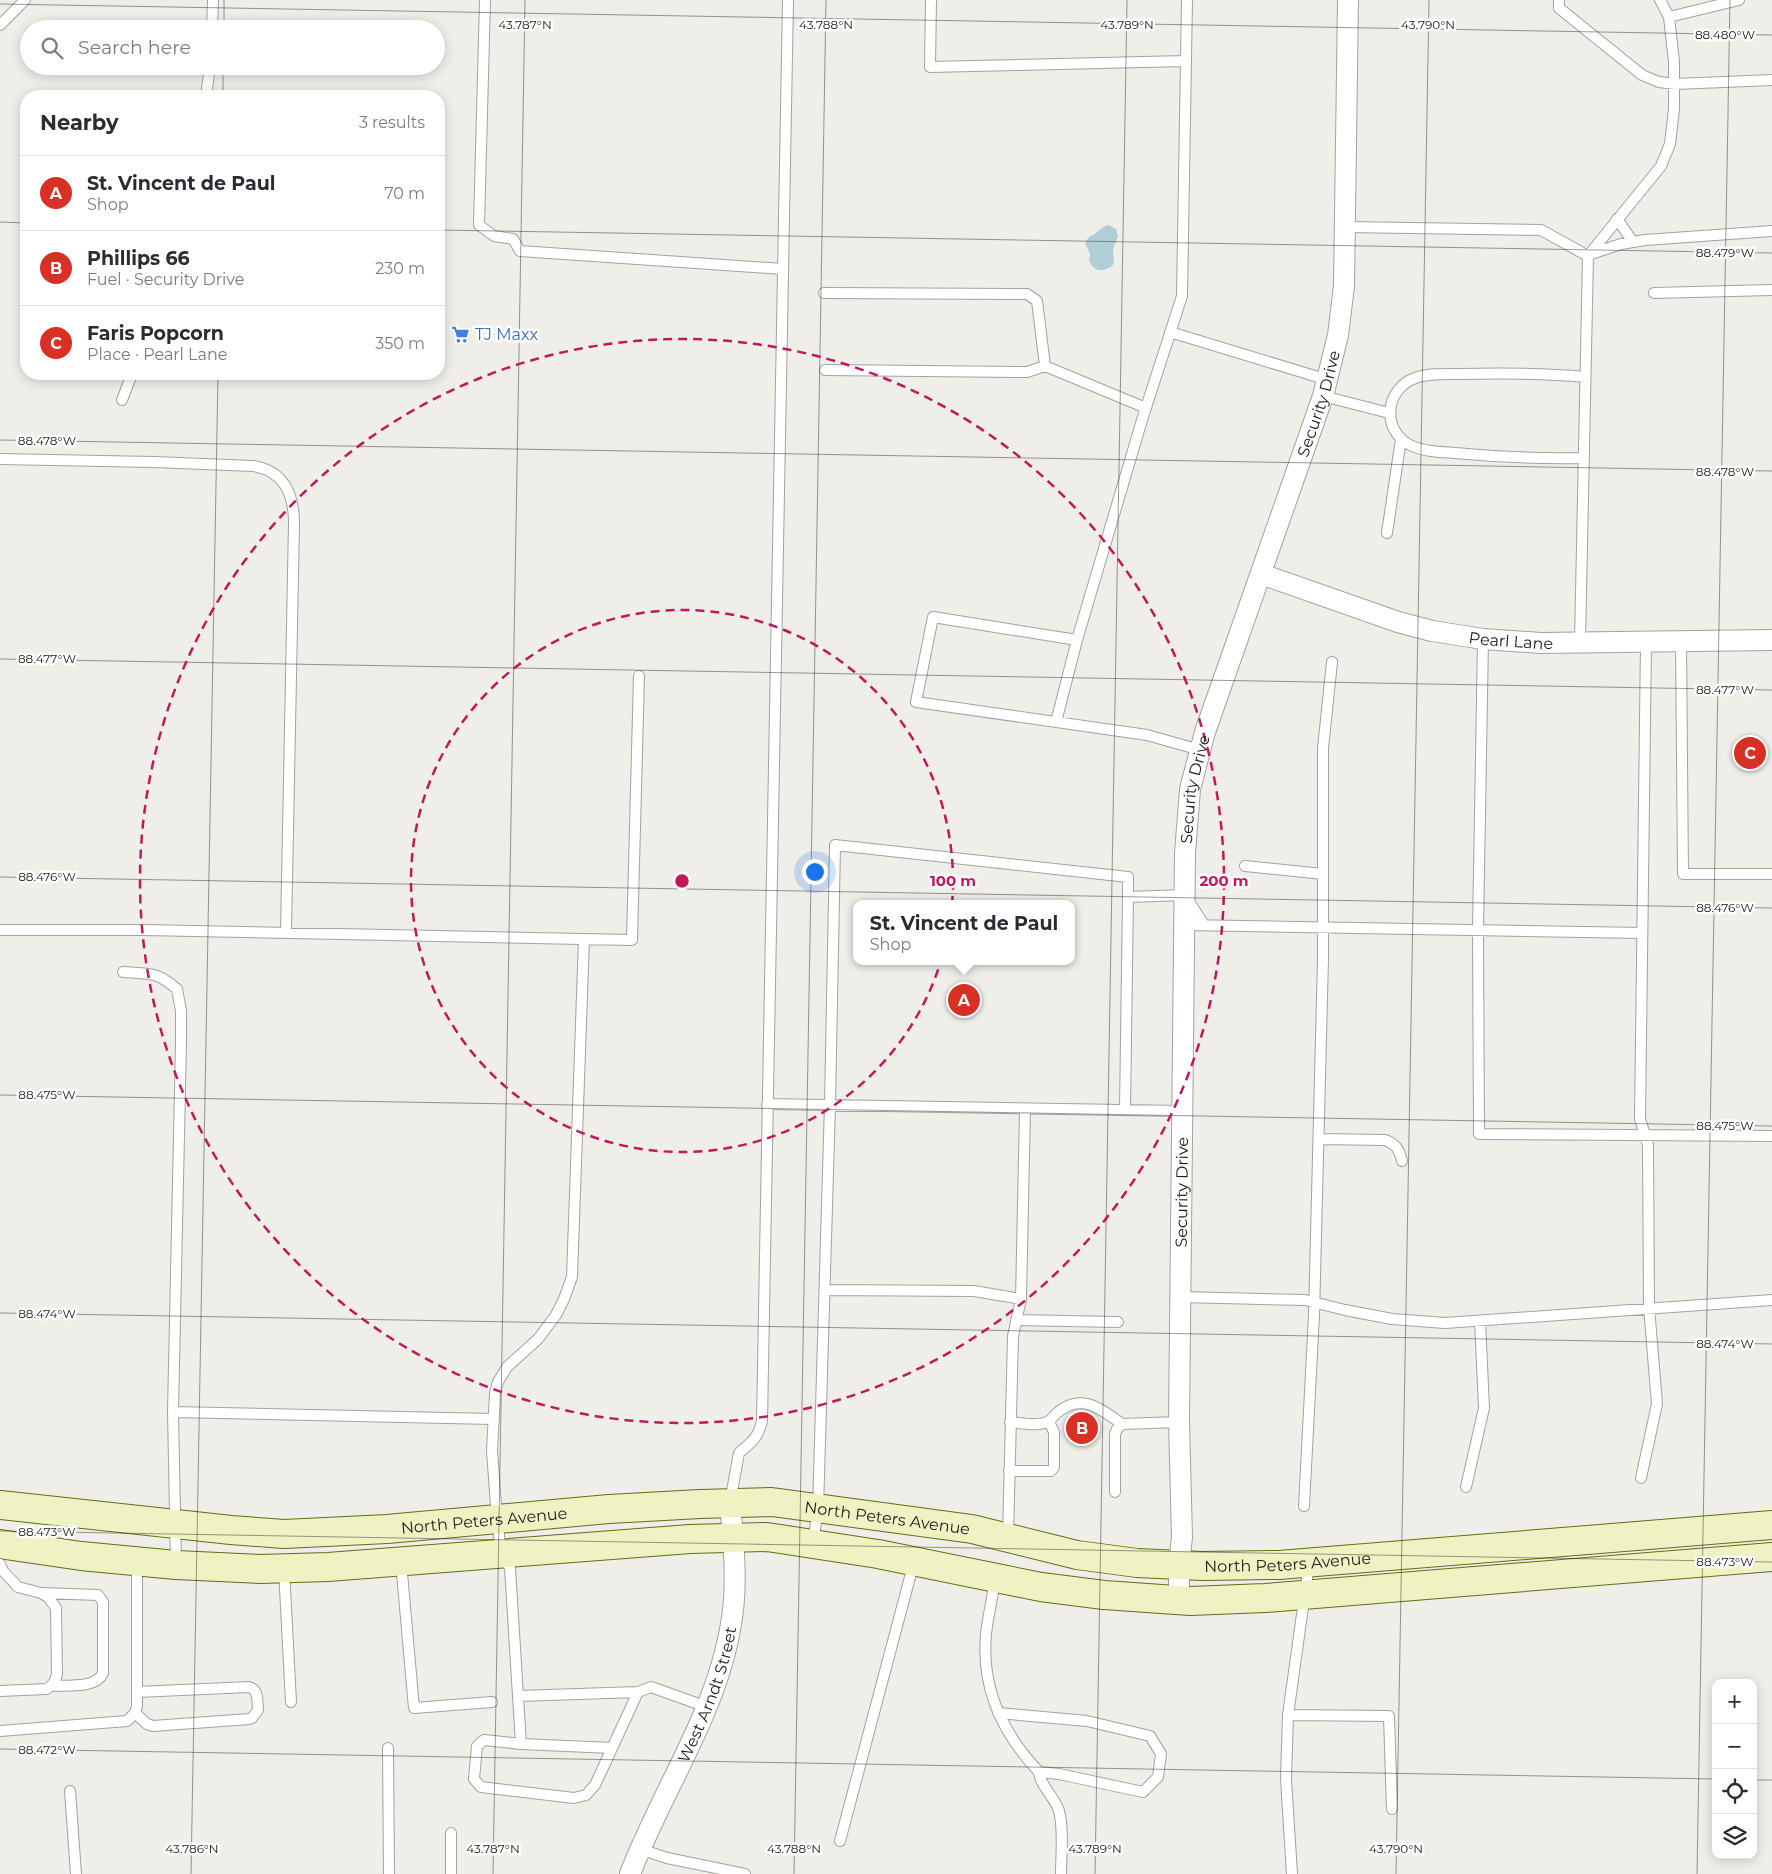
<!DOCTYPE html>
<html lang="en">
<head>
<meta charset="utf-8">
<style>
  :root { --surface:#fff; --page:#f7f7f7; --text:#2b2b33; --muted:#7c7c81; --line:#e1e1e2; --accent:#d93025 }
  body { margin:0; font-family:Montserrat,sans-serif; background:var(--page); color:var(--text) }
  .controls { position:absolute; right:15px; bottom:15px; display:grid; overflow:hidden; border-radius:10px; box-shadow:0 2px 12px #0003 }
  .controls button { width:45px; height:45px; display:grid; place-items:center; padding:0; border:0; border-bottom:1px solid var(--line); background:var(--surface); color:var(--text); font:25px sans-serif }
  .you { position:absolute; left:814px; top:871px; width:18px; height:18px; margin:-12px; border:4px solid #fff; border-radius:50%; background:#1a73e8; box-shadow:0 0 0 8px #1a73e833 }
  .badge { display:grid; place-items:center; width:32px; height:32px; border-radius:50%; background:var(--accent); color:#fff; font-size:16px; font-weight:700 }
  .pin { position:absolute; translate:-50% -50%; border:2px solid #fff; box-shadow:0 1px 5px #0006 }
  .popup { position:absolute; left:853px; top:900px; width:222px; height:65px; box-sizing:border-box; display:grid; place-content:center; border-radius:10px; background:var(--surface); filter:drop-shadow(0 1px 4px #0005); font-size:16px; white-space:nowrap; color:var(--muted) }
  .popup b { font-size:19px; color:var(--text) }
  .popup::after { content:''; position:absolute; left:50%; top:100%; margin-left:-10px; border:10px solid transparent; border-top-color:var(--surface) }
  .list { margin:0; padding:0; list-style:none }
  h2 { display:flex; justify-content:space-between; align-items:center; height:65px; margin:0; padding:0 20px; font-size:21px }
  h2 small { font-size:16px; font-weight:400; color:var(--muted) }
  .list li { display:grid; grid-template-columns:32px 1fr auto; gap:15px; align-items:center; box-sizing:border-box; height:75px; padding:0 20px; border-top:1px solid var(--line) }
  .list b { display:block; font-size:19px; white-space:nowrap }
  .list p { margin:0; font-size:16px; white-space:nowrap; color:var(--muted) }
  .list em { font-size:16px; font-style:normal; color:var(--muted) }
  .icon { flex:none; width:28px; height:28px; fill:none; stroke:currentColor; stroke-width:2; stroke-linecap:round; stroke-linejoin:round }
  .map { position:relative; flex:none; width:1772px; height:1874px; overflow:hidden }
  .search { position:absolute; background:var(--surface); box-shadow:0 2px 12px #0003; left:20px; top:20px; width:425px; height:55px; display:flex; align-items:center; gap:12px; box-sizing:border-box; padding:0 18px; border-radius:28px; color:var(--muted); font-size:19px }
  .panel { position:absolute; background:var(--surface); box-shadow:0 2px 12px #0003; left:20px; top:90px; width:425px; height:290px; border-radius:20px }
  .map>svg:first-child { display:block }
  .water { fill:#afced8 }
  .lines { fill:none; stroke-linecap:round; stroke-linejoin:round }
  .lane-casing { stroke:#a2a2a2; stroke-width:12 }
  .street-casing { stroke:#a2a2a2; stroke-width:22 }
  .secondary-casing { stroke:#616e12; stroke-width:30 }
  .lane { stroke:#fff; stroke-width:10 }
  .street { stroke:#fff; stroke-width:20 }
  .secondary { stroke:#eff3c4; stroke-width:28 }
  .ticks { fill:none; stroke:#212121; stroke-width:1; stroke-opacity:0.45 }
  .ring { fill:none; stroke:#c2185b; stroke-width:2.5; stroke-dasharray:9 6 }
  .labels { text-anchor:middle; dominant-baseline:central; stroke-width:5; stroke-linejoin:round; paint-order:stroke }
  .shop-label { font-size:16px; fill:#366cbe; stroke:#fff; text-anchor:start }
  .street-label { font-size:16px; fill:#212121; stroke:#fff }
  .ticks-label { font-size:12px; text-anchor:middle; fill:#212121; stroke:#fff; stroke-width:5; stroke-linejoin:round; paint-order:stroke }
  .centre { fill:#c2185b; stroke:#fff; stroke-width:2.5 }
  .ring-label { font-size:15px; text-anchor:middle; font-weight:bold; fill:#c2185b; stroke:#fff; stroke-width:5; stroke-linejoin:round; paint-order:stroke }
</style>
</head>
<body>
<div class="map">
<svg width="1772" height="1874" viewBox="0 0 1772 1874">
  <rect width="100%" height="100%" fill="#f0eee9"/>
  <!-- water -->
  <path class="water" d="M1108 225 1116 229 1118 236 1113 249 1114 264C1107 272 1094 273 1090 262 1087 255 1090 261 1090 254 1089 250 1086 247 1085 242L1090 236C1098 234 1100 227 1108 225Z"/>
  <g class="lines">
    <defs>
      <path id="lane" d="M485 0 479 225 494 236 513 239 520 251 783 269
        M931 0 930 67 1186 61
        M1559 0V8L1642 75 1659 82 1675 84 1772 80
        M1669 17 1739 0
        M0 25 25 0
        M212 29 213 0
        M206 96 210 66
        M1617 219 1633 242
        M1345 227 1541 230 1588 256 1580 642
        M1591 254 1621 244 1645 240 1772 231
        M1588 256 1661 166 1670 144 1674 109V62L1669 17 1660 0
        M824 293 1027 294 1037 301 1045 366 1027 372 825 370
        M1654 293 1772 290
        M1170 332 1328 380
        M1045 366 1146 408
        M1323 396 1389 413
        M122 400 132 374
        M1584 458C1541 459 1498 457 1455 453 1441 452 1424 452 1410 445 1381 430 1385 389 1415 378 1429 373 1446 374 1460 374 1502 373 1544 373 1585 377
        M0 459 154 462 253 466C285 471 294 495 294 524L286 932
        M1387 533 1401 439
        M1483 639 1478 930 1479 1134 1772 1136
        M1077 640 933 617 916 702 1147 735 1200 750
        M1681 641 1683 874H1772
        M1056 722 1077 640 1142 420 1182 296 1187 0
        M1245 866 1323 874
        M1184 925 1642 933
        M0 930H143L632 940 639 676
        M584 939 572 1277 564 1299 556 1315 538 1339 507 1367 498 1382 495 1393 492 1451 497 1519 501 1553 510 1568 521 1744 484 1740 477 1746 474 1779 481 1787 574 1798 586 1795 595 1785 638 1692 651 1687 707 1707
        M123 972C149 974 156 971 177 989L181 1011V1043L173 1412 176 1563
        M767 1104 1182 1111
        M1125 1110 1128 897
        M1319 1139 1385 1140C1396 1144 1399 1149 1402 1161
        M825 1290 974 1291 1021 1299
        M1180 1297 1305 1300 1345 1310 1392 1319 1445 1323 1772 1300
        M1016 1320 1118 1322
        M173 1412 493 1419
        M1010 1422C1021 1423 1040 1427 1049 1421 1052 1419 1054 1415 1057 1413 1081 1392 1101 1409 1122 1424
        M1009 1471H1051L1054 1467V1432L1049 1422
        M1641 1478 1657 1404 1649 1307 1648 1145 1640 1119 1646 642
        M1466 1487 1484 1408 1480 1321
        M1115 1492V1434L1117 1429 1122 1424 1179 1422
        M730 1502 739 1453C751 1442 758 1439 762 1421L788 0
        M1304 1506 1314 1315 1323 959V748L1332 662
        M1008 1537 1013 1336 1021 1299 1025 1109
        M813 1543 818 1508 830 1105 835 845 1128 877V897L1185 895 1204 925
        M401 1562 414 1708 492 1702
        M0 1564 3 1571 18 1587 41 1593 48 1597 56 1608 57 1674C56 1681 53 1685 47 1689L0 1691
        M284 1569 291 1702
        M995 1578C993 1597 988 1615 986 1634 981 1688 1003 1734 1039 1772
        M42 1593 98 1595 103 1602V1673C96 1689 67 1685 51 1686
        M518 1696 638 1692
        M135 1713 147 1724 153 1726 249 1719 252 1718 258 1710C257 1701 259 1690 249 1687L137 1692
        M998 1713 1087 1721 1150 1736 1161 1754 1158 1777 1143 1792 1059 1774 1039 1772C1040 1786 1055 1797 1059 1811 1064 1830 1061 1854 1061 1874
        M1288 1715 1389 1716 1392 1809
        M0 1731 127 1721 135 1713 137 1706V1562
        M521 1744 612 1748
        M388 1748 389 1874
        M70 1791 76 1874
        M840 1841 914 1562
        M640 1849 667 1858 745 1874
        M451 1874V1833
        M1292 1874 1286 1779 1288 1715 1309 1564"/>
      <g id="street">
        <path id="s1" d="M1261 574 1398 622 1432 631 1483 639 1541 643 1772 640"/>
        <path id="s2" d="M1179 1600V1565L1182 1537 1179 1422 1185 853 1190 789 1205 732 1323 396 1338 335 1344 286 1348 0"/>
        <path id="s3" d="M630 1874C664 1785 722 1706 733 1610 737 1575 733 1538 730 1503"/>
      </g>
      <g id="secondary">
        <path id="s4" d="M0 1505 231 1530 284 1534 387 1529 609 1509 700 1504 772 1502 972 1529 1077 1555 1137 1563 1202 1566 1279 1565 1772 1525"/>
        <path d="M0 1544 81 1556 176 1565 260 1569 328 1567 690 1539 767 1537 878 1554 1041 1587 1104 1595 1190 1601 1265 1598 1772 1557"/>
      </g>
    </defs>
    <!-- lane casing -->
    <use href="#lane" class="lane-casing"/>
    <!-- street casing -->
    <use href="#street" class="street-casing"/>
    <!-- secondary casing -->
    <use href="#secondary" class="secondary-casing"/>
    <!-- lane -->
    <use href="#lane" class="lane"/>
    <!-- street -->
    <use href="#street" class="street"/>
    <!-- secondary -->
    <use href="#secondary" class="secondary"/>
  </g>
  <!-- ticks -->
  <path class="ticks" d="M0 4 1772 35M224 29V0M223 96V66M0 222 26 223M439 230 1772 253M0 440 1772 471M0 659 1772 690M0 877 1772 908M0 1095 1772 1126M0 1313 1772 1344M0 1531 1772 1562M0 1749 1716 1779M1753 1780H1772M191 1874 218 374M493 1874 525 0M794 1874 826 0M1095 1874 1127 0M1396 1874 1429 0M1697 1874 1730 0"/>
  <!-- distance rings -->
  <g class="ring">
    <circle cx="682" cy="881" r="271"/>
    <circle cx="682" cy="881" r="542"/>
  </g>
  <!-- icons -->
  <defs>
    <symbol id="supermarket-bare" viewBox="-9 -9 18 18"><path d="M-6-5.5h2.5l.6 2H6L4.5 2H-2.5L-4.4-4H-6ZM-1.5 3.2a1.3 1.3 0 1 0 .1 0ZM3 3.2a1.3 1.3 0 1 0 .1 0Z" fill="#3f7fe0" stroke="#fff" stroke-width="2.5" paint-order="stroke"/></symbol>
  </defs>
  <g fill-rule="evenodd">
    <use href="#supermarket-bare" x="448" y="322" width="25" height="25"/>
  </g>
  <g class="labels">
    <!-- shop labels -->
    <g class="shop-label">
      <text x="475" y="334">TJ Maxx</text>
    </g>
    <!-- street labels -->
    <g class="street-label">
      <text stroke="none"><textPath href="#s2" startOffset="1218">Security Drive</textPath></text>
      <text stroke="none"><textPath href="#s1" startOffset="260">Pearl Lane</textPath></text>
      <text stroke="none"><textPath href="#s2" startOffset="812">Security Drive</textPath></text>
      <text stroke="none"><textPath href="#s2" startOffset="408">Security Drive</textPath></text>
      <text stroke="none"><textPath href="#s4" startOffset="891">North Peters Avenue</textPath></text>
      <text stroke="none"><textPath href="#s4" startOffset="486">North Peters Avenue</textPath></text>
      <text stroke="none"><textPath href="#s4" startOffset="1296">North Peters Avenue</textPath></text>
      <text stroke="none"><textPath href="#s3" startOffset="196">West Arndt Street</textPath></text>
    </g>
  </g>
  <g class="ticks-label">
    <text x="525" y="29">43.787°N</text>
    <text x="826" y="29">43.788°N</text>
    <text x="1127" y="29">43.789°N</text>
    <text x="1428" y="29">43.790°N</text>
    <text x="1725" y="39">88.480°W</text>
    <text x="1725" y="257">88.479°W</text>
    <text x="47" y="445">88.478°W</text>
    <text x="1725" y="476">88.478°W</text>
    <text x="47" y="663">88.477°W</text>
    <text x="1725" y="694">88.477°W</text>
    <text x="47" y="881">88.476°W</text>
    <text x="1725" y="912">88.476°W</text>
    <text x="47" y="1099">88.475°W</text>
    <text x="1725" y="1130">88.475°W</text>
    <text x="47" y="1318">88.474°W</text>
    <text x="1725" y="1348">88.474°W</text>
    <text x="47" y="1536">88.473°W</text>
    <text x="1725" y="1566">88.473°W</text>
    <text x="47" y="1754">88.472°W</text>
    <text x="192" y="1853">43.786°N</text>
    <text x="493" y="1853">43.787°N</text>
    <text x="794" y="1853">43.788°N</text>
    <text x="1095" y="1853">43.789°N</text>
    <text x="1396" y="1853">43.790°N</text>
  </g>
  <circle cx="682" cy="881" r="8" class="centre"/>
  <g class="ring-label">
    <text x="953" y="886">100 m</text>
    <text x="1224" y="886">200 m</text>
  </g>
</svg>
<div class="controls">
<button>+</button>
<button>−</button>
<button><svg class="icon" aria-label="locate" viewBox="0 0 24 24"><circle cx="12" cy="12" r="6"/><path d="M12 2v4M12 18v4M2 12h4M18 12h4"/></svg></button>
<button><svg class="icon" aria-label="layers" viewBox="0 0 24 24"><path d="M12 4l9 5-9 5-9-5zM3 14l9 5 9-5"/></svg></button>
</div>
<div class="you"></div>
<div class="pin badge" style="left:964px;top:1000px">A</div>
<div class="popup"><b>St. Vincent de Paul</b>Shop</div>
<div class="pin badge" style="left:1082px;top:1428px">B</div>
<div class="pin badge" style="left:1750px;top:753px">C</div>
<div class="search"><svg class="icon" aria-label="search" viewBox="0 0 24 24"><circle cx="10" cy="10" r="6"/><path d="M15 15l6 6"/></svg>Search here</div>
<section class="panel">
<h2>Nearby<small>3 results</small></h2>
<ul class="list">
<li><span class="badge">A</span><div><b>St. Vincent de Paul</b><p>Shop</p></div><em>70 m</em></li>
<li><span class="badge">B</span><div><b>Phillips 66</b><p>Fuel · Security Drive</p></div><em>230 m</em></li>
<li><span class="badge">C</span><div><b>Faris Popcorn</b><p>Place · Pearl Lane</p></div><em>350 m</em></li>
</ul>
</section>
</div>
</body>
</html>
